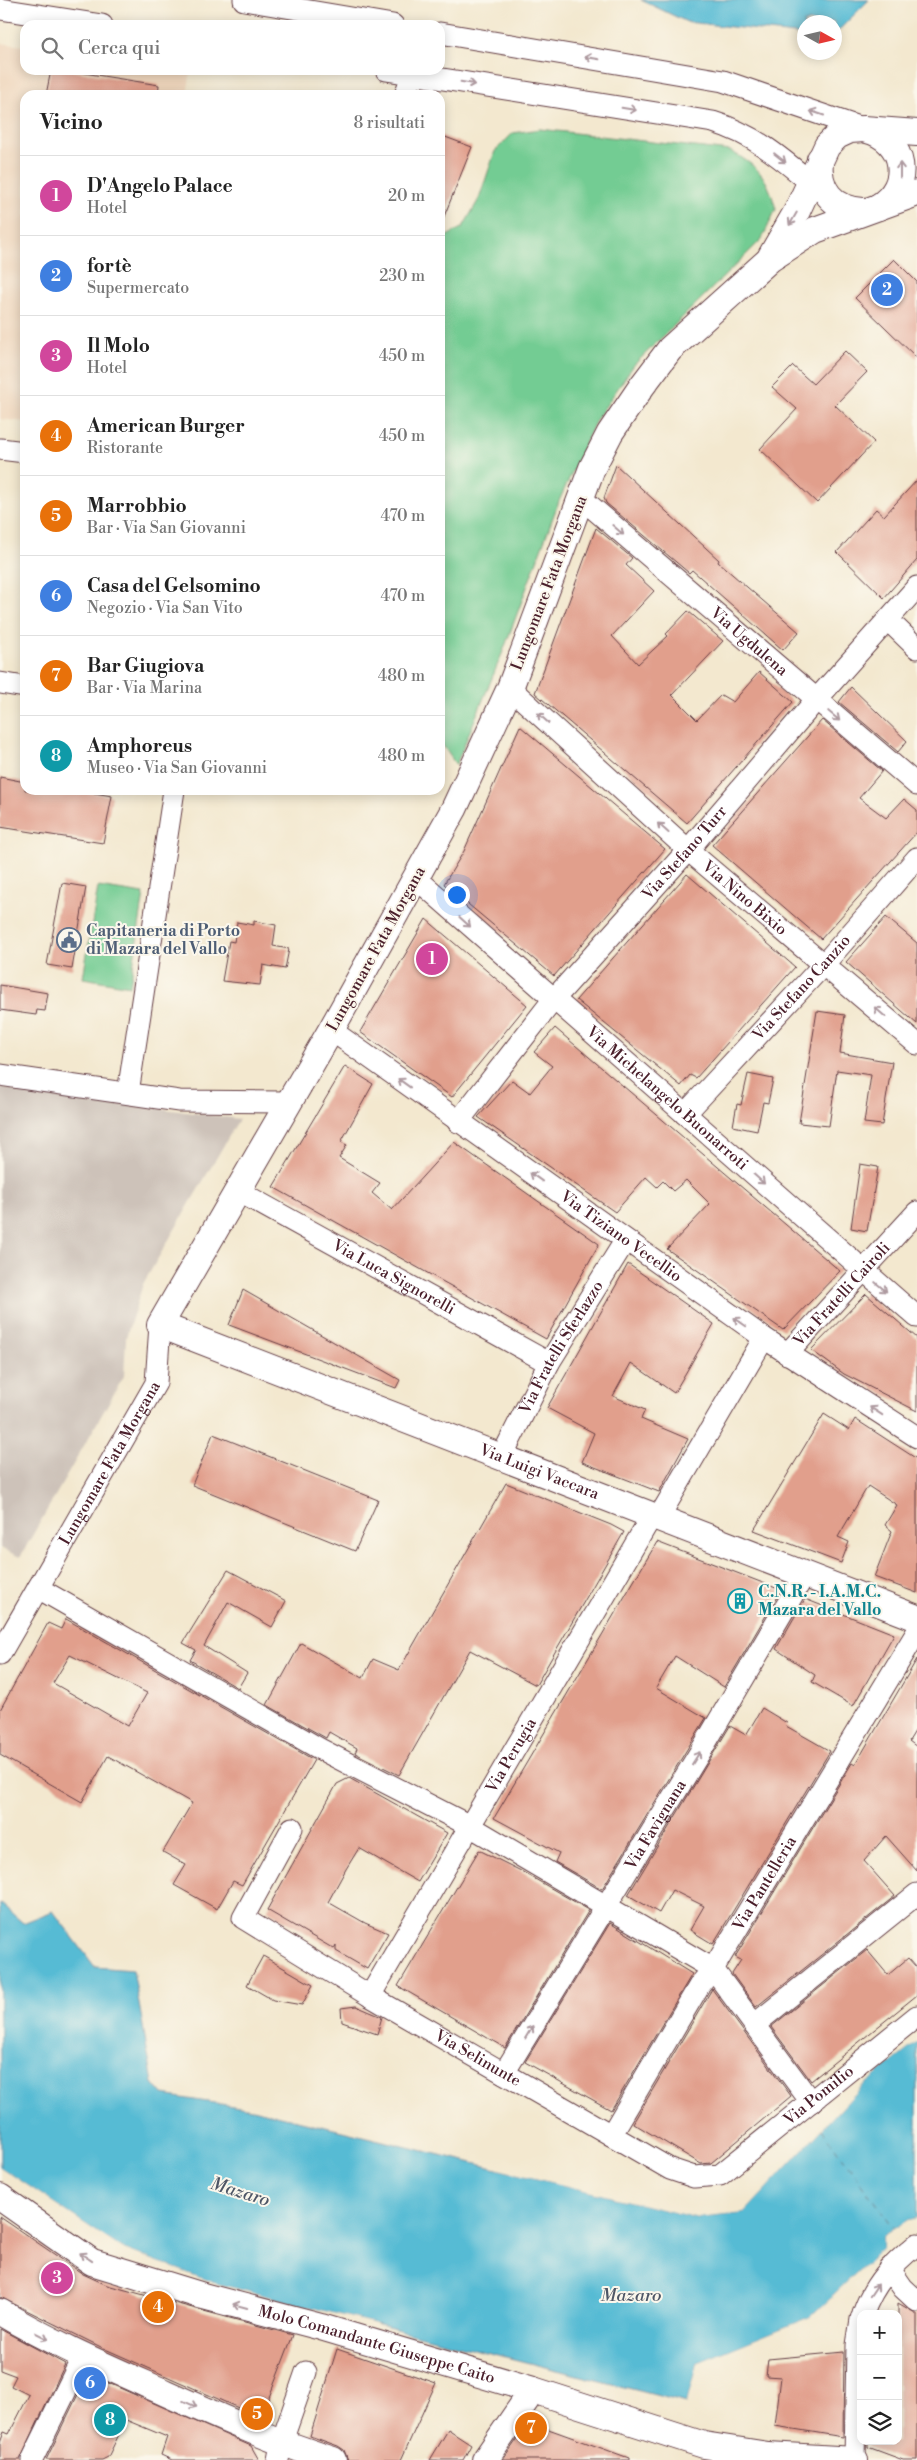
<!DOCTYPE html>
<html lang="it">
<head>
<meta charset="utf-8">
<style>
  :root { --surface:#fff; --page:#f6f6f6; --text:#222; --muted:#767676; --line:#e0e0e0; --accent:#d1495b }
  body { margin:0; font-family:"Libre Bodoni",serif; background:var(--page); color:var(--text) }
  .controls { position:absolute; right:15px; bottom:15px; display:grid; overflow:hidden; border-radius:10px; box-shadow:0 2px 12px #0003 }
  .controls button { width:45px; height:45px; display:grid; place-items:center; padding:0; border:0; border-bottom:1px solid var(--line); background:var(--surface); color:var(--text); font:25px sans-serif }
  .compass { position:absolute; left:797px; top:15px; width:45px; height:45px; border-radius:50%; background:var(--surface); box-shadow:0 2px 12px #0003; rotate:98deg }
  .you { position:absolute; left:456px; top:894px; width:18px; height:18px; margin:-12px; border:4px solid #fff; border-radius:50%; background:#1a73e8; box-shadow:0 0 0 8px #1a73e833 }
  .badge { display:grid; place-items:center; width:32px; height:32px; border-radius:50%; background:var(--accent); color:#fff; font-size:16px; font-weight:700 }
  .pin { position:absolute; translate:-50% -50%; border:2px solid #fff; box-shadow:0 1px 5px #0006 }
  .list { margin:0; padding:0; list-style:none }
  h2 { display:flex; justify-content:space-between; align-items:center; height:65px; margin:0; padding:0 20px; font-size:21px }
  h2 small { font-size:16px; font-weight:400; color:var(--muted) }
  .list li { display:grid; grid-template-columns:32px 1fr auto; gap:15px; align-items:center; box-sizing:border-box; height:80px; padding:0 20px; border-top:1px solid var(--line) }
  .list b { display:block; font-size:19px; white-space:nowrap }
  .list p { margin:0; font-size:16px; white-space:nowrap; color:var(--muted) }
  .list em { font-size:16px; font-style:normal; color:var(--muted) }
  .icon { flex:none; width:28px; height:28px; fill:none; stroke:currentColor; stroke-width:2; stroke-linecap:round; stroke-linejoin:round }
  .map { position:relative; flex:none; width:917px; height:2460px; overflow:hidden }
  .search { position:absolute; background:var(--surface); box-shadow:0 2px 12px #0003; left:20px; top:20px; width:425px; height:55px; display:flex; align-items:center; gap:12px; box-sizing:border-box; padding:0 18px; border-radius:15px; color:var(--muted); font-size:19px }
  .panel { position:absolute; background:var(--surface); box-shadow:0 2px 12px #0003; left:20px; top:90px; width:425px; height:705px; border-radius:15px }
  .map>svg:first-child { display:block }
  .built { fill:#efd6bc }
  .industrial { fill:#cdc2b9 }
  .green { fill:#73cc93; stroke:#5e765f }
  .water { fill:#56bbd4; stroke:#506d80 }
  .pier { fill:#f3e8cf }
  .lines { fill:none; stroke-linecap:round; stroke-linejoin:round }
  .ferry { stroke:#4e5666; stroke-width:1; stroke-dasharray:6 5; stroke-linecap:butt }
  .building { fill:#e19f8c; fill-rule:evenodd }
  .minor-casing { stroke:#633d44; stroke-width:23 }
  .major-casing { stroke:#633d44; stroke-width:28 }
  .minor { stroke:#fff; stroke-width:21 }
  .major { stroke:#fff; stroke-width:26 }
  .oneway { stroke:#ae9aa0 }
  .labels { text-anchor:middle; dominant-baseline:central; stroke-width:4; stroke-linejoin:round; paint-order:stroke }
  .street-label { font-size:16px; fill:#4a1f2b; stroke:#fbf7ec }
  .service-label { font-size:16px; font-weight:bold; fill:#4e5e75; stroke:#fbf7ec; text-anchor:start }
  .culture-label { font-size:16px; font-weight:bold; fill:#0d838f; stroke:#fbf7ec; text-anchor:start }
  .water-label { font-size:18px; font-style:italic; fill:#4e5666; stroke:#fbf7ec }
</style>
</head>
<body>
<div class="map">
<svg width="917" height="2460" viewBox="0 0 917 2460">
  <rect width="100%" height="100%" fill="#fbf7ec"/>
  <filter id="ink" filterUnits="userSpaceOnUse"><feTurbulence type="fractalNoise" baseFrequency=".02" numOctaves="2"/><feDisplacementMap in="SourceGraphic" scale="10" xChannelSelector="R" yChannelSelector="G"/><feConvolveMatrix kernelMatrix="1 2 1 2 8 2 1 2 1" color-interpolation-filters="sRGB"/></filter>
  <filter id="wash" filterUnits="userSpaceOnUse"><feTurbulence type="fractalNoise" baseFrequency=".0096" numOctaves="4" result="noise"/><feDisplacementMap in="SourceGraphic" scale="20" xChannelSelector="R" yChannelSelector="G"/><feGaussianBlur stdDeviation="1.12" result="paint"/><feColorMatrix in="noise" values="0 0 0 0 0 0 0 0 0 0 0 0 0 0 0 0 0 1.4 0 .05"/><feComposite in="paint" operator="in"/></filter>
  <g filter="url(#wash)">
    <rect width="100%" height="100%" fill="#f3e8cf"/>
    <!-- built -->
    <path class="built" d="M0 43 25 46V70H191L187 95H25V422L0 419Z"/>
    <!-- industrial -->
    <path class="industrial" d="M0 1087 239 1119 143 1284 126 1337 124 1376 20 1557 0 1548Z"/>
    <!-- green -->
    <path class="green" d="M540 129 730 151C760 167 767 177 776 209L762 239 634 365 596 420 559 501 504 649 456 765 440 741V240L463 227 479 199 495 151 513 133Z
      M98 887 144 894 130 986 83 978Z"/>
    <!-- water -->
    <path class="water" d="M641 0H869L836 33 834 22H804V35L687 22Z
      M0 1903 23 1923 53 1911 95 1967 133 1970 153 2083 163 2095 252 2109 698 2218 744 2213 863 2085 917 2042V2218L908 2220 883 2236V2248L810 2317 697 2363 687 2403 214 2283 121 2248 0 2167Z"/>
    <!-- pier -->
    <path class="pier" d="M917 2040V2042L863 2085 744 2213 698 2218 498 2169 496 2166 699 2215 743 2210 861 2084Z
      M0 2167 121 2248 214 2283 376 2324V2326L214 2285 120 2250 0 2170Z
      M917 2218V2221L909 2223 885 2238V2250L812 2320 699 2364 689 2403H687L697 2363 810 2317 883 2248V2236L908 2220Z"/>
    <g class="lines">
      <!-- ferry -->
      <path class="ferry" d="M822 2129 894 2229"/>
    </g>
    <g id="blocks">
      <!-- building -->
      <path class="building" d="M51 70H65L159 85 158 95H46Z
        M440 135 472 147 441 224H440Z
        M894 259 917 282V358L855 298Z
        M845 351 867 372 835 405 874 442 817 503 760 449 797 409 772 387 793 366 813 384Z
        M616 465 719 560 718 562 799 632 783 650 692 570 689 573 606 503 604 498Z
        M917 480V560L884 598 837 552 876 509 884 516Z
        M596 528 632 558 626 565 654 591 612 636 638 664 668 636 666 634 688 611 723 641 672 695 697 720 721 695 733 702 759 672 793 702 687 823 535 693Z
        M851 687 907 741 898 752 839 702Z
        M822 720 882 771 859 798 886 818 904 799 917 810V832L821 939 712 845Z
        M520 726 665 849 554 976 444 884 464 851Z
        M0 777 25 782V790H76L112 796 103 843 0 827Z
        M687 874 795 967 696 1078 690 1075 681 1086 576 1000Z
        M62 883 86 887 72 969 47 965Z
        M886 917 917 943V1024L846 962Z
        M426 919 527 1005 452 1097 360 1032Z
        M254 921 276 925 273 946 289 949 285 969 263 965 260 985 222 981 229 941 234 942 237 922 254 925Z
        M0 985 48 993 45 1011 37 1010 36 1015 0 1010Z
        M817 1011 845 1015 840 1053 892 1062 882 1125 864 1123 871 1075 837 1070 829 1126 799 1123Z
        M555 1028 840 1271 783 1330 667 1249 710 1204 686 1180 673 1191 663 1181 657 1187 646 1177 615 1212 478 1117 512 1080 530 1093 552 1066 534 1052Z
        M345 1066 373 1084 341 1142 347 1145 339 1158 380 1183 372 1193 392 1210 454 1142 599 1244 546 1339 273 1187Z
        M748 1074 773 1079 768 1103 763 1102 757 1131 733 1126 737 1104 741 1105Z
        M860 1164 878 1167 867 1231 851 1228Z
        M628 1264 714 1324 674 1393 631 1363 613 1396 645 1410 641 1419 688 1439 659 1492 582 1462 594 1433 547 1408Z
        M243 1290 400 1380 396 1388 229 1325Z
        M866 1294 917 1338V1411L844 1374 811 1350Z
        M824 1414 849 1430 855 1419 917 1459V1593L874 1577 892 1531 885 1525 897 1505 868 1486 838 1537 849 1542 841 1563 754 1530Z
        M213 1434 378 1500 355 1551 192 1485Z
        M506 1483 611 1525 624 1532 536 1685 470 1650 399 1775 355 1753 357 1748 329 1732 326 1738 267 1705 301 1643 363 1678 373 1659 399 1670Z
        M657 1542 781 1590 724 1687 675 1656 656 1688 706 1718 602 1889 555 1862 559 1853 494 1818Z
        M228 1570 286 1601 272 1627 228 1602 204 1646 247 1673 238 1688 190 1660 196 1650 183 1643Z
        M805 1599 894 1634 853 1706 812 1682 815 1675 776 1649Z
        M66 1619 314 1760 242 1885 233 1881 217 1909 174 1885 186 1865 163 1852 192 1803 108 1756 82 1802 0 1755V1710L48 1623 61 1629ZM70 1655 147 1693 128 1726 53 1683Z
        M917 1659V1728L909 1741 917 1747V1871L886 1836 864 1861 895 1896 756 2007 732 1974 741 1960 735 1957 852 1763 855 1765Z
        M762 1708 787 1723 786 1726 830 1751 713 1944 690 1930 704 1906 672 1890 659 1913 628 1895 730 1726 746 1735Z
        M349 1778 447 1833 418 1882 359 1848 346 1869 328 1902 365 1923 388 1933 367 1969 336 1951V1945L334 1949 267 1910 337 1784Z
        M479 1850 521 1871 589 1910 505 2048 398 1986Z
        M610 1923 692 1974 611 2110 525 2062Z
        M867 1950 888 1975 908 1958 917 1968V1995L811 2081 771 2027Z
        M263 1956 313 1985 302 2005 273 2000 247 1985Z
        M712 1989 791 2096 711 2163 701 2164 633 2123Z
        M356 2006 382 2017 377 2034 342 2022 341 2008Z
        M0 2217 83 2274 107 2285 293 2335 261 2418 103 2348 0 2297Z
        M898 2303 917 2314V2460H903L868 2447V2441H898Z
        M0 2329 65 2364 20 2460H0V2443L4 2432 9 2434 29 2395 11 2386 16 2376 0 2370Z
        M337 2349 436 2383 401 2460H348L344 2450 338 2446 310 2436Z
        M844 2352 843 2437 775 2426 781 2377 766 2376 768 2359Z
        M88 2374 251 2446 259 2460H172L161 2455 167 2437 126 2420 108 2457 102 2460H46Z
        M529 2422 629 2458V2460H503Z
        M448 2430 471 2445 463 2460H430Z"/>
    </g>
  </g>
  <g filter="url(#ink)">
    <use href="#blocks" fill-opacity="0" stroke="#633d44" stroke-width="1"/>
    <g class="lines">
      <defs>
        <g id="minor">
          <path d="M244 0 393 25"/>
          <path d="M0 9 102 25"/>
          <path d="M440 33 723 81 864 129"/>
          <path d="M386 70 713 122C757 135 787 163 822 192"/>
          <path d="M405 95 414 70"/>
          <path d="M0 449 25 452"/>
          <path id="s1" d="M581 498 917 785"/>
          <path d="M888 620 917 648"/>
          <path d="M0 683 25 687"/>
          <path id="s2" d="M510 688 688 850 917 1044"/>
          <path id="s3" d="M416 878 917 1317"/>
          <path id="s4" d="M331 1030 764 1338 917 1437"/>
          <path d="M0 1075 179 1101 289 1102"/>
          <path d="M128 1093 174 790"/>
          <path id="s5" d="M685 1114 824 964 917 858"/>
          <path id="s6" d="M458 1122 553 1000 688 850 816 700 917 587"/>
          <path id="s7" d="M238 1191 549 1363"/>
          <path id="s8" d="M787 1354 917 1212"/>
          <path id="s9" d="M502 1456 549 1363 625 1241"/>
          <path d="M659 1517 764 1338"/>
          <path d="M38 1588 320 1749 470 1826 713 1969 811 2102"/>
          <path id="s10" d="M0 1654 156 1383 160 1325"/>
          <path id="s11" d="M292 1828 243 1918 370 1996 670 2169 694 2177 720 2175 917 2016"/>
          <path id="s12" d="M370 1996 653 1514"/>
          <path d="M754 2025 917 1894"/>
          <path id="s13" d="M504 2073 702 1749 805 1574"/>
          <path id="s14" d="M611 2135 699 1986 713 1969 917 1632"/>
          <path d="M889 2268 903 2288 917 2301"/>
          <path d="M863 2314C874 2282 892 2265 917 2244"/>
          <path d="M32 2460 83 2356"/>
          <path d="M278 2460 281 2444 306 2372"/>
          <path d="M855 2460 857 2345 861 2319"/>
        </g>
        <g id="major">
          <path d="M867 130C906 140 913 186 878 207"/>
          <path d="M820 159C817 189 832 209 863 211"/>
          <path id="s15" d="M917 193 815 230 770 259 670 349 642 386 610 433 592 468 510 688 454 809 331 1030 160 1325 917 1618"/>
          <path d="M771 256 797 211 827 146 837 136 850 130 864 129 917 133"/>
          <path id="s16" d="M0 2197 92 2262 203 2296 321 2327 533 2390 704 2445 768 2455 855 2460"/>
          <path d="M0 2312C50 2342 103 2365 157 2389 215 2415 272 2441 333 2460"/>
          <path d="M485 2460 533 2390"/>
        </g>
      </defs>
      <!-- minor casing -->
      <use href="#minor" class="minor-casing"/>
      <!-- major casing -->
      <use href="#major" class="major-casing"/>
      <!-- minor -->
      <use href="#minor" class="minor"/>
      <!-- major -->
      <use href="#major" class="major"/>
    </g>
    <!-- one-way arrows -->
    <defs><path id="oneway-shaft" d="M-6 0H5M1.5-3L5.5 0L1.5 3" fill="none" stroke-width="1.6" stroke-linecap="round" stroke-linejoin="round" transform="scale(1.25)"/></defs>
    <g class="oneway">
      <use href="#oneway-shaft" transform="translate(592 58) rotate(-170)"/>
      <use href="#oneway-shaft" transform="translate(468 83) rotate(9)"/>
      <use href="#oneway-shaft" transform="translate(629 109) rotate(9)"/>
      <use href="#oneway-shaft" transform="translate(817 113) rotate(-161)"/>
      <use href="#oneway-shaft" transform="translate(780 158) rotate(38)"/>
      <use href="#oneway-shaft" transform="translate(900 170) rotate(-90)"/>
      <use href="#oneway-shaft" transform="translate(793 219) rotate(120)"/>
      <use href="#oneway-shaft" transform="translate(618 530) rotate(41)"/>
      <use href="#oneway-shaft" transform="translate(834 716) rotate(40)"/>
      <use href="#oneway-shaft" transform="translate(543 718) rotate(-138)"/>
      <use href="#oneway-shaft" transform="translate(663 828) rotate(-138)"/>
      <use href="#oneway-shaft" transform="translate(465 922) rotate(42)"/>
      <use href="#oneway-shaft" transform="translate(880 1012) rotate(-139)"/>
      <use href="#oneway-shaft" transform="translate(404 1083) rotate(-144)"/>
      <use href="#oneway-shaft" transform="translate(536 1177) rotate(-144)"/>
      <use href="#oneway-shaft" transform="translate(759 1179) rotate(42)"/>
      <use href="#oneway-shaft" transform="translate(881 1287) rotate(40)"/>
      <use href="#oneway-shaft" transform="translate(740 1322) rotate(-145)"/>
      <use href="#oneway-shaft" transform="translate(876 1411) rotate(-147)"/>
      <use href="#oneway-shaft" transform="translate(696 1758) rotate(-58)"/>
      <use href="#oneway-shaft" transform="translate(529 2032) rotate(-59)"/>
      <use href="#oneway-shaft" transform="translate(86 2257) rotate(-146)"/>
      <use href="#oneway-shaft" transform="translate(874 2290) rotate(-56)"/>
      <use href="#oneway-shaft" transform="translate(240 2306) rotate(-165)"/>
      <use href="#oneway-shaft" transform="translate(42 2336) rotate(27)"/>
      <use href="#oneway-shaft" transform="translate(190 2404) rotate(24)"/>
    </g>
  </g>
  <!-- icons -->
  <defs>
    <symbol id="civic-ring" viewBox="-11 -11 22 22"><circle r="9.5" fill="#fbf7ec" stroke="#5c6f8a" stroke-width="1.5"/><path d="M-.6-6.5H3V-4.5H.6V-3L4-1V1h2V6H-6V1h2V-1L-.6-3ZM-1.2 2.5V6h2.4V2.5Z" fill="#5c6f8a"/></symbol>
    <symbol id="building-ring" viewBox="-11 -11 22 22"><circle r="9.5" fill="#fbf7ec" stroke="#0f9aa8" stroke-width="1.5"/><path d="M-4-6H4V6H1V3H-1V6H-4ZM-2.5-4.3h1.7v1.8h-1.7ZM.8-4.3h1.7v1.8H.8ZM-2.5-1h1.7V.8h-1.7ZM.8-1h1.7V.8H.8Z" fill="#0f9aa8"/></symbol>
  </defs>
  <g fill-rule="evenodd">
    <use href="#civic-ring" x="55" y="926" width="28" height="28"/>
    <use href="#building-ring" x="726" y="1587" width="28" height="28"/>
  </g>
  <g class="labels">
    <!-- street labels -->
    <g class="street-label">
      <text transform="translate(549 583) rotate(-69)">Lungomare Fata Morgana</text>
      <text stroke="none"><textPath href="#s1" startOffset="221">Via Ugdulena</textPath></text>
      <text stroke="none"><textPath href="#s6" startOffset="352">Via Stefano Turr</textPath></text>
      <text stroke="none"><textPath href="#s2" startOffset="315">Via Nino Bixio</textPath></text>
      <text transform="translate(376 949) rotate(-61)">Lungomare Fata Morgana</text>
      <text stroke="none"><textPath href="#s5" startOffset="172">Via Stefano Canzio</textPath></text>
      <text stroke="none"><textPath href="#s3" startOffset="334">Via Michelangelo Buonarroti</textPath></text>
      <text stroke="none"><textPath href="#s4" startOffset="356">Via Tiziano Vecellio</textPath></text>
      <text stroke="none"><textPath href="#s7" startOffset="178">Via Luca Signorelli</textPath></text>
      <text stroke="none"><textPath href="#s8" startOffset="81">Via Fratelli Cairoli</textPath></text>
      <text stroke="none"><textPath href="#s9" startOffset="124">Via Fratelli Sferlazzo</textPath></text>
      <text stroke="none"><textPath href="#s10" startOffset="220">Lungomare Fata Morgana</textPath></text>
      <text stroke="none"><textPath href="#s15" startOffset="1808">Via Luigi Vaccara</textPath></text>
      <text stroke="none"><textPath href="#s12" startOffset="279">Via Perugia</textPath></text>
      <text stroke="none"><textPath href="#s13" startOffset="291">Via Favignana</textPath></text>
      <text stroke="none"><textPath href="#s14" startOffset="295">Via Pantelleria</textPath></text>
      <text stroke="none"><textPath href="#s11" startOffset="376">Via Selinunte</textPath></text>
      <text stroke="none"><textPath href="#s11" startOffset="776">Via Pomilio</textPath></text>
      <text stroke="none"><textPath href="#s16" startOffset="409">Molo Comandante Giuseppe Caito</textPath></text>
    </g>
    <!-- service labels -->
    <g class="service-label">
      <text x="86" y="931">Capitaneria di Porto<tspan x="86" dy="18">di Mazara del Vallo</tspan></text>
    </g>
    <!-- culture labels -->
    <g class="culture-label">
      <text x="758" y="1592">C.N.R. - I.A.M.C.<tspan x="758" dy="18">Mazara del Vallo</tspan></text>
    </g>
    <!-- water labels -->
    <g class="water-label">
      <text transform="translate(240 2192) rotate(17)">Mazaro</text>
      <text x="631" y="2295">Mazaro</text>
    </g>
  </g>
</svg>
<div class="controls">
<button>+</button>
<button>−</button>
<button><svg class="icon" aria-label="layers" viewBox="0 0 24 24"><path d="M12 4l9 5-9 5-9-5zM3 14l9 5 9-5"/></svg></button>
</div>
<svg class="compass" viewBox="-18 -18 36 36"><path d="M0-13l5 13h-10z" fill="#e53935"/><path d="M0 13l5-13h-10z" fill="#767676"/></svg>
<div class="you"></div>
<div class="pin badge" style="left:432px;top:959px;background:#d1479c">1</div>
<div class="pin badge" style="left:887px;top:290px;background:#3f7fe0">2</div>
<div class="pin badge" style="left:57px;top:2278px;background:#d1479c">3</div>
<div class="pin badge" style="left:158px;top:2307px;background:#e8710a">4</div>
<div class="pin badge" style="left:257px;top:2414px;background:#e8710a">5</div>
<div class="pin badge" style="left:90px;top:2383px;background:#3f7fe0">6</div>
<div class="pin badge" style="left:531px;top:2428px;background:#e8710a">7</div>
<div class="pin badge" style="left:110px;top:2420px;background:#0f9aa8">8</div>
<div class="search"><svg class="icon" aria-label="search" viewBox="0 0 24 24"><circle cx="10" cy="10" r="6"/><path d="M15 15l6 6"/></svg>Cerca qui</div>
<section class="panel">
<h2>Vicino<small>8 risultati</small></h2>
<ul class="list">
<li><span class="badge" style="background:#d1479c">1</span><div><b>D'Angelo Palace</b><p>Hotel</p></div><em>20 m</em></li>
<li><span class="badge" style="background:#3f7fe0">2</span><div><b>fortè</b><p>Supermercato</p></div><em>230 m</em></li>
<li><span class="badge" style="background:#d1479c">3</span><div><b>Il Molo</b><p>Hotel</p></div><em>450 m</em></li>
<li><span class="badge" style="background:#e8710a">4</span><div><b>American Burger</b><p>Ristorante</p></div><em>450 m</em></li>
<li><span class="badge" style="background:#e8710a">5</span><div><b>Marrobbio</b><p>Bar · Via San Giovanni</p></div><em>470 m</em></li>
<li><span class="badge" style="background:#3f7fe0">6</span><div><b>Casa del Gelsomino</b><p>Negozio · Via San Vito</p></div><em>470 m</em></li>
<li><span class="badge" style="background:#e8710a">7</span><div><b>Bar Giugiova</b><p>Bar · Via Marina</p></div><em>480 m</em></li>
<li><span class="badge" style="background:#0f9aa8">8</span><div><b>Amphoreus</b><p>Museo · Via San Giovanni</p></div><em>480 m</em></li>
</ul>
</section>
</div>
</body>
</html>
